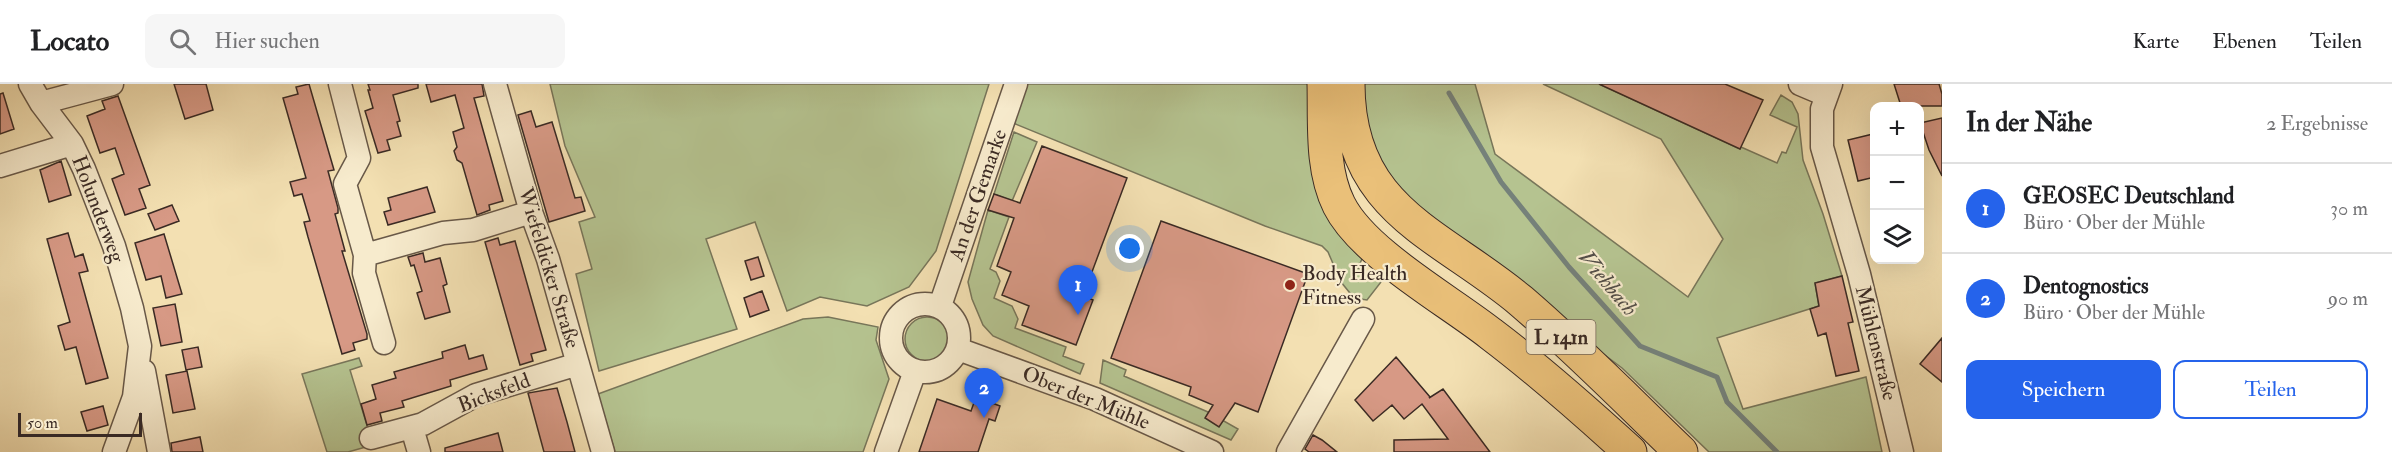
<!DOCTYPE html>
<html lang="de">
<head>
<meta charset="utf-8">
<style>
  :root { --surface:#fff; --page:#f6f6f6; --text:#202124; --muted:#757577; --line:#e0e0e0; --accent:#2563eb }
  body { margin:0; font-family:"IM FELL Double Pica",serif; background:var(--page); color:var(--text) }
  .controls { position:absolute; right:18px; top:18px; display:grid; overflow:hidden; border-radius:12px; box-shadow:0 6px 24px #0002 }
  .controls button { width:54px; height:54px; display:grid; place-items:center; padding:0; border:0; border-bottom:2px solid var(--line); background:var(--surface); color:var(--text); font:30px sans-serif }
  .scale { position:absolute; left:18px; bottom:15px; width:124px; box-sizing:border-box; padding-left:6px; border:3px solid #3a2a24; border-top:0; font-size:16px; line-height:21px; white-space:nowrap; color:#3a2a24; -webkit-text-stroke:4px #f7ebcd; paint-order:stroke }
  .you { position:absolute; left:1130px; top:165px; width:21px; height:21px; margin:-15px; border:4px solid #fff; border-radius:50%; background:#1a73e8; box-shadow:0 0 0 9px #1a73e833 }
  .badge { display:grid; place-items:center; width:39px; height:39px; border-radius:50%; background:var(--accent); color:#fff; font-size:20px; font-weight:700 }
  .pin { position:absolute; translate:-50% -50px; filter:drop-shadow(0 2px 3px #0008) }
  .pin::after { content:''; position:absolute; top:32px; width:21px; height:18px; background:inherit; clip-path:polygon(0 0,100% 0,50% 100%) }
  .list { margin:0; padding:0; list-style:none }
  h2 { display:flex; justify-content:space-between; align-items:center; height:78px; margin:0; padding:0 24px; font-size:26px }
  h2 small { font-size:20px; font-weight:400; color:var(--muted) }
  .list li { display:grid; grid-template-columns:39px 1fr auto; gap:18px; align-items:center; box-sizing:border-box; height:90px; padding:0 24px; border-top:2px solid var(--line) }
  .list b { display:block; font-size:22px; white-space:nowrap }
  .list p { margin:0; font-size:20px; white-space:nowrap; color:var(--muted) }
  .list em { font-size:20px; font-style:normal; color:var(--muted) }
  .actions { display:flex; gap:12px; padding:18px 24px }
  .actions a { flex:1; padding:14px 0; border:2px solid var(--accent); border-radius:12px; text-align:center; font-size:21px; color:var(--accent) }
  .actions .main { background:var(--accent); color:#fff }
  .icon { flex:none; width:33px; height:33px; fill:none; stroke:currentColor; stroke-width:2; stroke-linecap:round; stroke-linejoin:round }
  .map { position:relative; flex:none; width:1942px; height:368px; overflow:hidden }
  header { display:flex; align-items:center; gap:36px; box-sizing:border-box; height:84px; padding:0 30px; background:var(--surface); border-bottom:2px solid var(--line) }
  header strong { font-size:28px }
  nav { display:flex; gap:33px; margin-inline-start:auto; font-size:21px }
  .search { width:420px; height:54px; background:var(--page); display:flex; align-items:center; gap:15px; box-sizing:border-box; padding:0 21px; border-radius:12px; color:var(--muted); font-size:22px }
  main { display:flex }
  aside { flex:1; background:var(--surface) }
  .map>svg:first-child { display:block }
  .green { fill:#b5c390; stroke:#78765a; stroke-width:1.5 }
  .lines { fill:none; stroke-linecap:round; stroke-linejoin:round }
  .stream { stroke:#75817a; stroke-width:5 }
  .building { fill:#d79985; stroke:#3a2a24; stroke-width:1.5 }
  .minor-casing { stroke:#685848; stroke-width:25 }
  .highway-casing { stroke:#3a2a24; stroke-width:35 }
  .minor { stroke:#f7ebcd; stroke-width:22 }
  .highway { stroke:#eac079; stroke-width:33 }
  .poi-dot { fill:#8f2418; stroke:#f7ebcd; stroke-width:2 }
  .labels { text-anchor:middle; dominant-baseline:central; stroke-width:4.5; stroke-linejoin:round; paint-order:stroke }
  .shield { fill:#f7ebcd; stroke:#736457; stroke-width:1.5 }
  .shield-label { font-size:20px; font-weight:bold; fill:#3a2a24 }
  .street-label { font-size:21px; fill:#3a2a24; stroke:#f7ebcd }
  .poi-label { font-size:21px; fill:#3a2a24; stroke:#f7ebcd; text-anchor:start }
  .water-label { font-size:22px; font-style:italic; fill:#534e48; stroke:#f7ebcd }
</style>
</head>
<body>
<header>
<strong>Locato</strong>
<div class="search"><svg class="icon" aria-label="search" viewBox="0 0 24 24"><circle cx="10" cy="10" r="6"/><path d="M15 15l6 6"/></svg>Hier suchen</div>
<nav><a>Karte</a><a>Ebenen</a><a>Teilen</a></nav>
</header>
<main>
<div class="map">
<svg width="1942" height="368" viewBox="0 0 1942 368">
  <rect width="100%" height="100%" fill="#f3e0b2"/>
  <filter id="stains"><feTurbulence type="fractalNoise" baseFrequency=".00333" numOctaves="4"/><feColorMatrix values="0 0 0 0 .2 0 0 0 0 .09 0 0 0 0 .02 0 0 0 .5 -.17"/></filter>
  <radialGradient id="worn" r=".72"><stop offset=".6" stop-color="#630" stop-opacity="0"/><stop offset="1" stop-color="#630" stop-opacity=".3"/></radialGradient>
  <!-- green -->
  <path class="green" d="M550 0H989L936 167 909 203 867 222 820 213 787 227 755 138 706 155 737 245 599 287 576 190 592 185 579 138 595 133 565 62Z
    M1027 0H1316L1365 168 1358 184 1381 198 1367 216 1354 214 1341 198 1328 168 1322 162 1265 142 1013 39Z
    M1359 0H1475L1495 70 1688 213 1723 155 1661 55 1543 0H1599L1740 65 1741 63 1777 79 1782 68 1786 69 1797 43 1770 31 1781 11 1792 18 1798 30 1803 76 1823 130 1842 192 1815 199 1819 222 1717 254 1743 325 1866 293 1882 368H1709L1622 284 1436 144 1379 87Z
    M1014 48 1037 58 1012 117 994 110Z
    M988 126 1009 133 990 185 996 188 1000 197 994 214 1012 222 1018 235 1015 244 1066 263 1063 272 1084 280 1080 290 993 252 983 241 972 215 968 198Z
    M905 255a22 22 0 1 1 44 0a22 22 0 1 1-44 0Z
    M828 233 878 243 876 256 889 295 863 368H615L598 310 803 235Z
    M359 274 362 282 350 286 373 361 348 368H327L302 290Z
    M1103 276 1126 286 1124 292 1208 328 1238 345 1231 356 1100 299Z"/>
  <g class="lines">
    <!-- stream -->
    <path class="stream" d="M1449 9 1501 98 1569 183 1640 262 1717 293 1727 318 1777 368"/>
  </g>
  <!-- building -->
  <path class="building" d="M174 0H206L213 26 185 35Z
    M309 0 334 86 328 87 338 124V129L335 130 345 167H342L367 250V255L353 259 355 266 342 270 308 153 304 138 310 137 302 110 294 112 290 98 306 94 283 14 298 10 296 3Z
    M368 0H418V4L393 11 400 37 397 38 401 52 387 56 390 66 378 69 365 27 373 24 368 6H370Z
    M426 0H482L484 12 474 14 503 117 489 121 490 126 477 131 462 79 457 76 454 67 457 63 453 48 464 44 455 11 431 18Z
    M1599 0H1725L1763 16 1740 65Z
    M1894 0H1939L1942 10V22H1901Z
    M3 9 14 45 0 50V10Z
    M118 12 150 101 139 105 146 124 125 131 112 95 124 90 115 64 100 69 87 32 105 25 102 17Z
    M531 27 536 43 552 38 575 114 581 113 585 127 549 138 518 31Z
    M1942 34V92L1929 66 1920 39Z
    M1873 50 1875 93 1858 97 1848 56Z
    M1042 62 1127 94 1083 212 1093 216 1076 261 1022 241 1029 222 1002 211 1011 188 997 182 1014 134 988 126 994 110 1020 119Z
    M61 77 71 111 49 118 40 86Z
    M427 103 435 128 388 141 384 128 391 126 388 114Z
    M172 121 179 137 155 146 148 130Z
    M1161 137 1308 190 1258 328 1235 319 1219 343 1205 334 1213 321 1189 311 1191 303 1111 274Z
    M68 149 75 173 83 170 88 187 79 189 108 294 86 300 76 263 65 266 58 242 70 238 47 155Z
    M164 150 182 210 166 214 161 192 146 196 135 159Z
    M498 154 500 161 515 157 546 266 531 270 533 277 520 281 485 158Z
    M423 169 425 178 440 174 447 200 443 202 450 228 425 235 417 209 422 207 414 181 411 182 408 173Z
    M758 173 764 192 751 196 745 177Z
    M1842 192 1853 238 1848 239 1859 287 1836 292 1826 249 1818 252 1810 225 1819 222 1815 199Z
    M762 207 769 226 750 233 744 214Z
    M175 220 182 258 161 262 153 224Z
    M1942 254V298L1920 280Z
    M465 261 469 275 483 271 487 285 450 296 451 302 402 317 404 323 380 329 382 337 367 341 361 320 376 315 372 301 396 294 394 288 443 274 442 268Z
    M198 263 202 283 186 286 182 266Z
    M1396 273 1430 313 1429 314 1443 305 1490 368H1394V356L1448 355 1422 320 1404 335 1392 321 1373 337 1355 316Z
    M187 287 195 325 173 329 166 291Z
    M557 304 567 338 575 368H544L528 309Z
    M976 313 1000 322 995 337 989 335 978 368H919L937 315 971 327Z
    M103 322 108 341 87 347 81 328Z
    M498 349 503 368H445V364Z
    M1313 351 1322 356 1337 368H1309L1305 365Z
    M200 353 203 368H172L171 359Z"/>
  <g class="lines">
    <defs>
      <path id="minor" d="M30 0 41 19 72 60 84 85 114 162 132 224 140 262 134 313 114 368
        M340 0 359 74 345 100 365 171 364 189 384 259
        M495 0 531 128 548 175 603 368
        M1800 0 1826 11
        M1831 0 1822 25V63L1859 190 1902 368
        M41 19 112 0
        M0 82 72 60
        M365 171 443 149 473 146 531 128
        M891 254a34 34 0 1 1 68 0a34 34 0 1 1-68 0Z
        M940 222 1016 0
        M958 265 1095 315 1212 368
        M144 287 159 368
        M412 344 419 368
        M371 354 423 340 476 311 578 280
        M886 368 915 287
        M1288 368 1363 235"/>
      <path id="highway" d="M1324 0C1325 39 1321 85 1339 121 1363 169 1448 216 1491 250 1540 287 1585 327 1630 368
        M1348 0C1348 127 1440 149 1521 217 1577 265 1628 317 1681 368"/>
    </defs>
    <!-- minor casing -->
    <use href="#minor" class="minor-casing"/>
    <!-- highway casing -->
    <use href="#highway" class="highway-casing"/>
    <!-- minor -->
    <use href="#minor" class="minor"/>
    <!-- highway -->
    <use href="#highway" class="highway"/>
  </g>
  <!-- markers -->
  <circle class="poi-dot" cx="1290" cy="201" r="6"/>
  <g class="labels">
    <!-- shield labels -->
    <rect class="shield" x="1526.5" y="236" width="69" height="34" rx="4.5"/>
    <g class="shield-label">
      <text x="1561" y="253">L 141n</text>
    </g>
    <!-- street labels -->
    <g class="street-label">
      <text transform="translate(978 111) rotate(-71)">An der Gemarke</text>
      <text transform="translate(98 125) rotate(69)">Holunderweg</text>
      <text transform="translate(549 184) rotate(73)">Wiefeldicker Straße</text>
      <text transform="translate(1876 259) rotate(76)">Mühlenstraße</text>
      <text transform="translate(494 309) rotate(-21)">Bicksfeld</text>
      <text transform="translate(1086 314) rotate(22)">Ober der Mühle</text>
    </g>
    <!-- poi labels -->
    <g class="poi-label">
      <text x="1302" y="189">Body Health<tspan x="1302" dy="24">Fitness</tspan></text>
    </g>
    <!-- water labels -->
    <g class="water-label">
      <text transform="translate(1608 199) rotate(50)">Viehbach</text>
    </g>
  </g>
  <rect width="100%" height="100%" filter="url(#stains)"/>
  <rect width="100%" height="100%" fill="url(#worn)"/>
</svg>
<div class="controls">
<button>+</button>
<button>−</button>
<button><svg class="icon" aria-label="layers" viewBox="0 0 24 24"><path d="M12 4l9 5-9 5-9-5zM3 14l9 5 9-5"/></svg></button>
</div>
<div class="scale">50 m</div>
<div class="you"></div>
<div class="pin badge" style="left:1078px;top:231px">1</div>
<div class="pin badge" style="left:984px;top:334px">2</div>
</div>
<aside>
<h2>In der Nähe<small>2 Ergebnisse</small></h2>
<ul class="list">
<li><span class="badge">1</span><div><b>GEOSEC Deutschland</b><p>Büro · Ober der Mühle</p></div><em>30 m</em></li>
<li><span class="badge">2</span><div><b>Dentognostics</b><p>Büro · Ober der Mühle</p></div><em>90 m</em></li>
</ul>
<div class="actions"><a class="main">Speichern</a><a>Teilen</a></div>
</aside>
</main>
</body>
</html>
